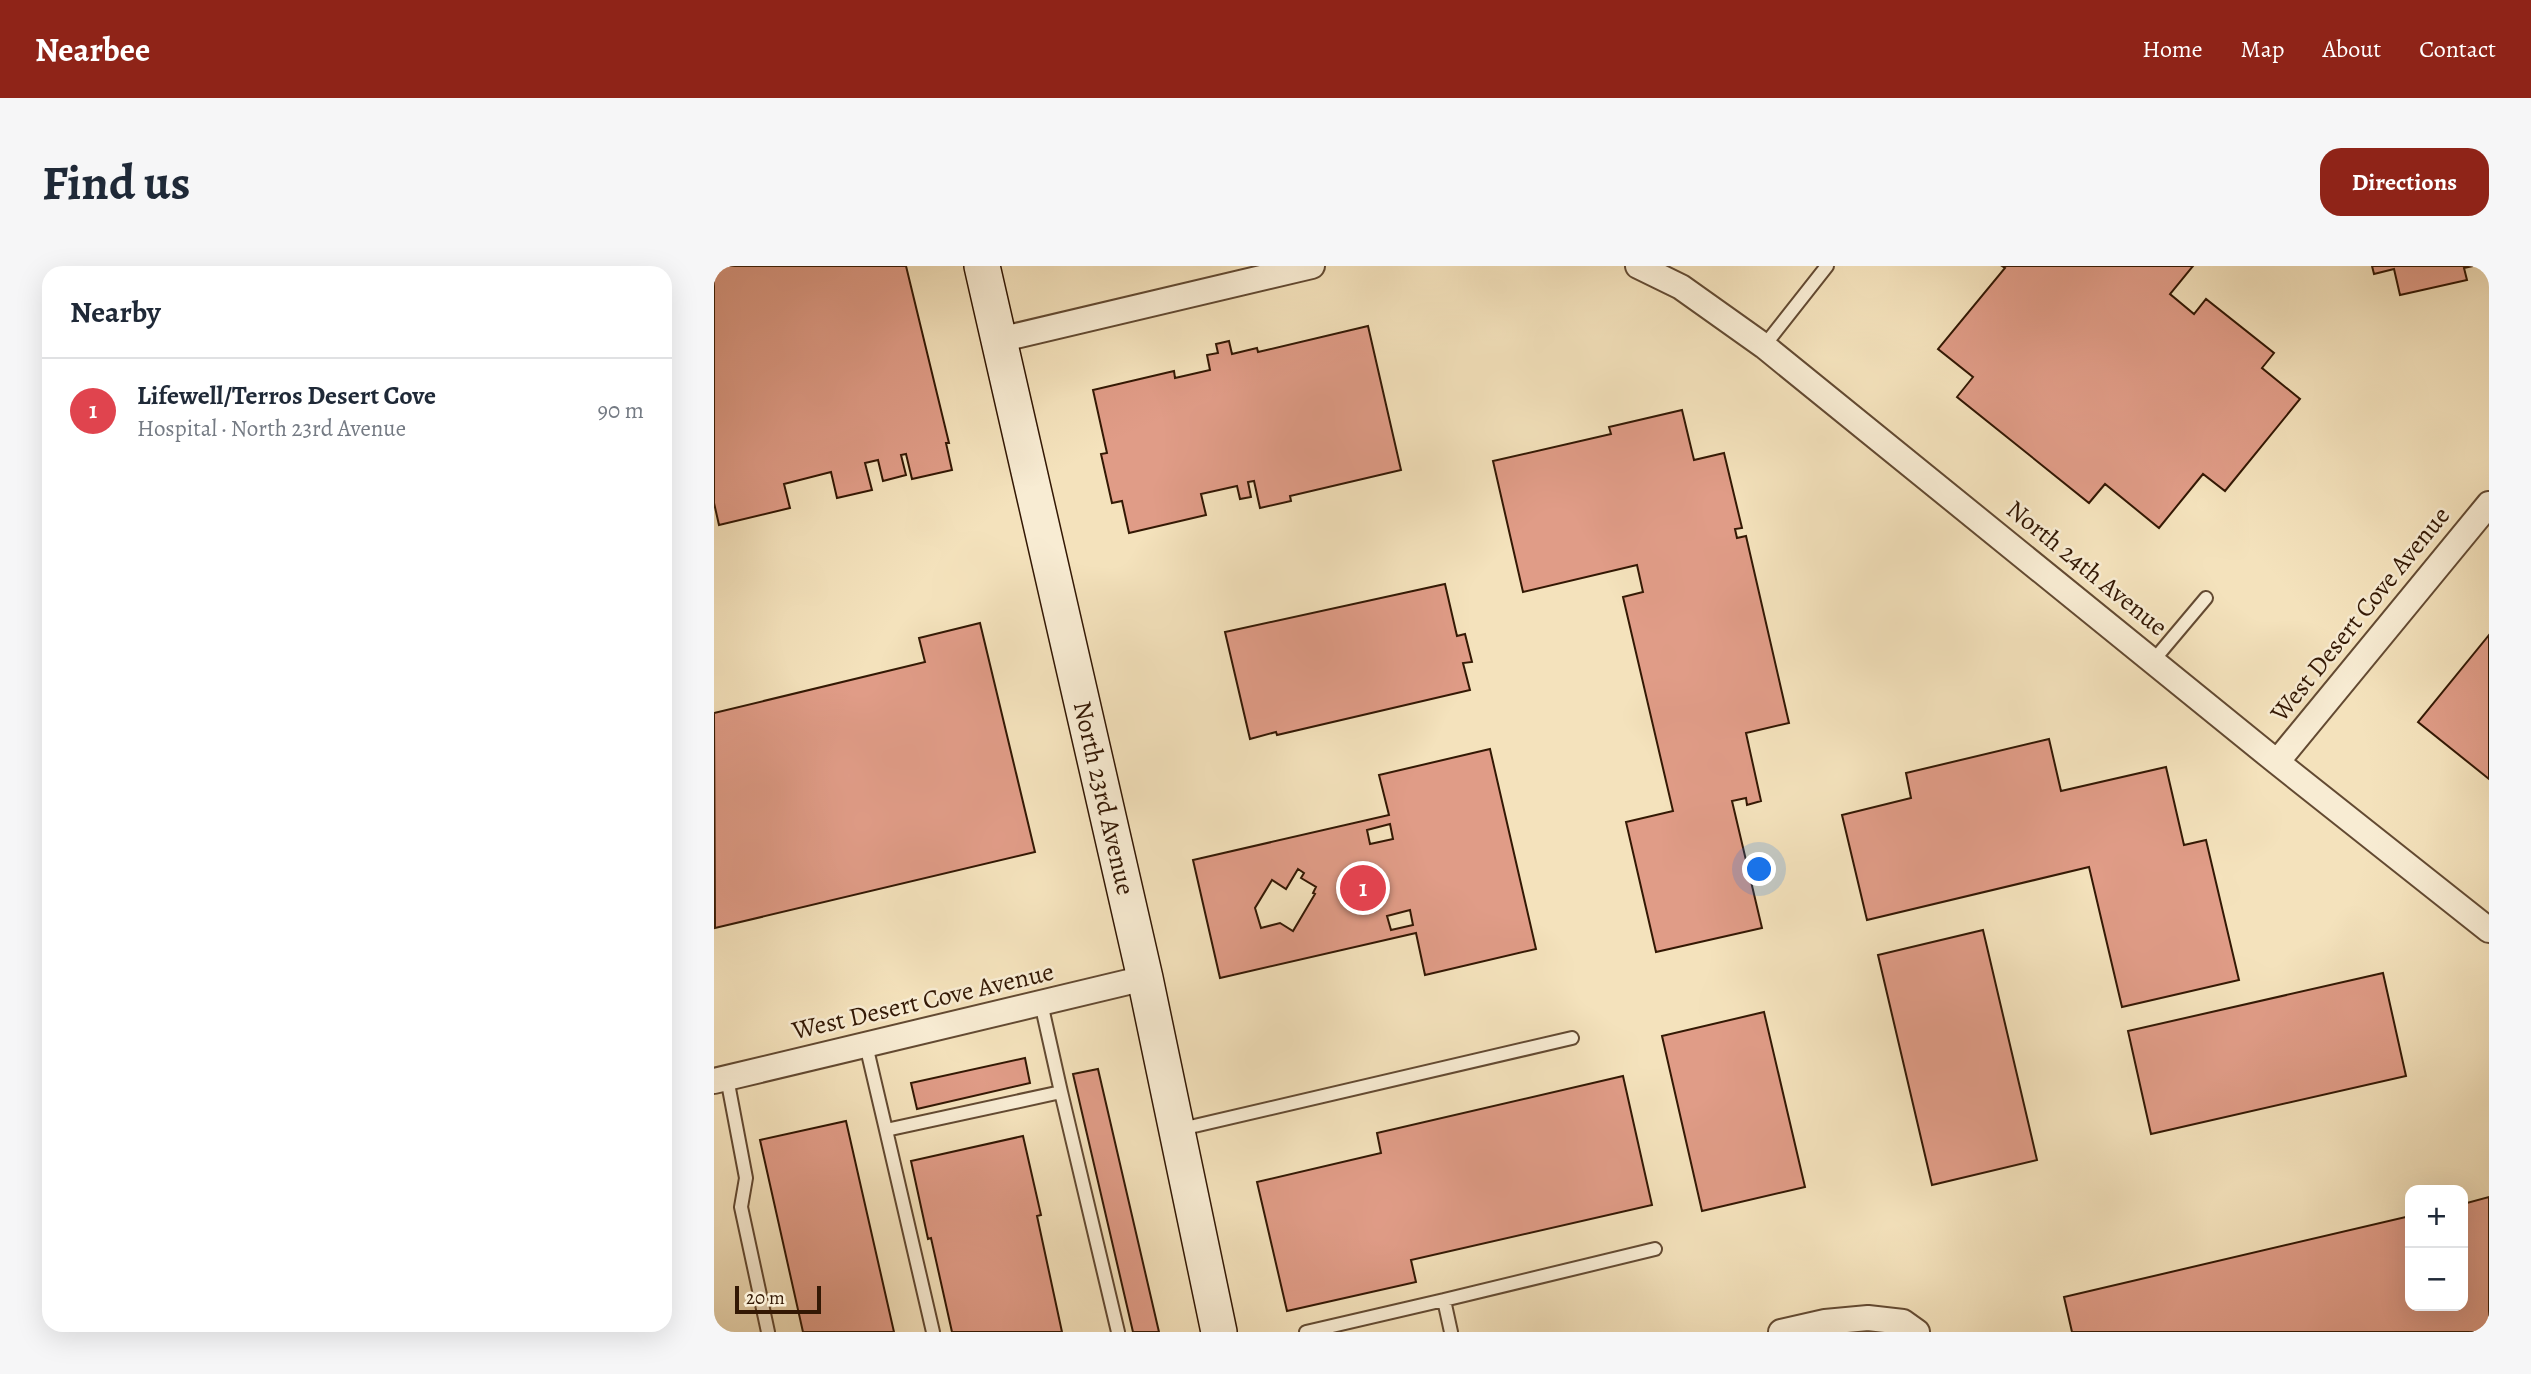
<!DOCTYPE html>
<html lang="en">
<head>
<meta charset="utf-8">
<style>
  :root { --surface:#fff; --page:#f6f6f7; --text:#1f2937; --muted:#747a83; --line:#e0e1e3; --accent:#8f2418 }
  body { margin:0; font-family:Alegreya,serif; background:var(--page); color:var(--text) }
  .controls { position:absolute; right:21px; bottom:21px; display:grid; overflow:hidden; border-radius:14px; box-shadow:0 7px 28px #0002 }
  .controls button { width:63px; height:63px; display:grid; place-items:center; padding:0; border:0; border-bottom:2px solid var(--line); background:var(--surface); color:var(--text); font:35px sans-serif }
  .scale { position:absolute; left:21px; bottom:18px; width:86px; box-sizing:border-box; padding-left:7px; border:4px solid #331804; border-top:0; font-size:19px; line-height:24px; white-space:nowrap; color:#331804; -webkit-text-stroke:5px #f8ecd3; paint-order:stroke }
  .you { position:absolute; left:1046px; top:604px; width:24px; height:24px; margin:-18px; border:5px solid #fff; border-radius:50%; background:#1a73e8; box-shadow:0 0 0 10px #1a73e833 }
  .badge { display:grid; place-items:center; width:46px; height:46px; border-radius:50%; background:var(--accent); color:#fff; font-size:23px; font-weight:700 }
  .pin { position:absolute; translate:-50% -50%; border:4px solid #fff; box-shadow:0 2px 7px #0006 }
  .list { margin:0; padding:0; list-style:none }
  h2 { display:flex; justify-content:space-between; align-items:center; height:91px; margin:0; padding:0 28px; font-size:30px }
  h2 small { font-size:23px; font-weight:400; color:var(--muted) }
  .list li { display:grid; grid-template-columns:46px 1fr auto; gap:21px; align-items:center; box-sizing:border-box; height:105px; padding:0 28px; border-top:2px solid var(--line) }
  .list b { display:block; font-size:26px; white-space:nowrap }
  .list p { margin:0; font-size:23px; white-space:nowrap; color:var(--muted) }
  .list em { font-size:23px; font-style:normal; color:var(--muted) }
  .map { position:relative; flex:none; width:1775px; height:1066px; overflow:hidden; border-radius:21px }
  header { display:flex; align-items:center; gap:42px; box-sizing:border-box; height:98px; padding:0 35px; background:var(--accent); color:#fff }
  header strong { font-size:33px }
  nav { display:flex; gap:38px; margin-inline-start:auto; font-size:24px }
  .intro { display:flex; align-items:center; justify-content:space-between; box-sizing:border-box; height:168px; padding:0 42px }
  h1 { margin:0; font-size:49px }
  .button { padding:18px 32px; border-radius:21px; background:var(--accent); color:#fff; font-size:24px; font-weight:700 }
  main { display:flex; gap:42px; padding:0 42px }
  aside { flex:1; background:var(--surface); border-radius:21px; box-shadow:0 7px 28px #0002 }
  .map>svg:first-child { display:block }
  .building { fill:#e09c87; stroke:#331804; stroke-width:2; fill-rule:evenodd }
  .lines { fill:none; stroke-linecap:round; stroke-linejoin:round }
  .lane-casing { stroke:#634a32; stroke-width:16 }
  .street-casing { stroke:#634a32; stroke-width:28 }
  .secondary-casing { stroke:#331804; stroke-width:38 }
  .lane { stroke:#f8ecd3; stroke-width:12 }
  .street { stroke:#f8ecd3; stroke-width:24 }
  .secondary { stroke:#f8ecd3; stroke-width:35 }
  .labels { text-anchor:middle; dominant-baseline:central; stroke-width:5; stroke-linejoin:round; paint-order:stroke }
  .street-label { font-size:26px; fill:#331804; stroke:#f8ecd3 }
</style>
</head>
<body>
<header>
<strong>Nearbee</strong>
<nav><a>Home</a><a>Map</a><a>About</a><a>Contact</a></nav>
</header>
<div class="intro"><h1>Find us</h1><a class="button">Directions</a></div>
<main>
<aside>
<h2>Nearby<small></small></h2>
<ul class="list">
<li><span class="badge" style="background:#e0444e">1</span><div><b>Lifewell/Terros Desert Cove</b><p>Hospital · North 23rd Avenue</p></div><em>90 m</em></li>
</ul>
</aside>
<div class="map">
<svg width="1775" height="1066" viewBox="0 0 1775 1066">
  <rect width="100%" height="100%" fill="#f4e2bc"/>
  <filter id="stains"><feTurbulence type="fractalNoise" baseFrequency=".00286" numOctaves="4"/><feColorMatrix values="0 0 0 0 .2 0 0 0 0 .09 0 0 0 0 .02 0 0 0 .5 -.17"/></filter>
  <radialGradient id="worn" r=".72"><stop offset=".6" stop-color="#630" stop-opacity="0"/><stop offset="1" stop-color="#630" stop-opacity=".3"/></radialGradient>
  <!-- building -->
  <path class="building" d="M0 0H192L235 177H232L238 204 198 213 192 188 187 189 192 209 169 215 164 194 151 197 158 224 123 232 117 206 70 218 76 242 5 259 0 237Z
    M1288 0H1479L1456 28 1480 48 1492 33 1560 87 1548 102 1586 133 1511 225 1489 208 1445 262 1391 218 1375 237 1243 131 1259 111 1224 83 1291 2Z
    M1658 0H1759L1750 2 1753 14 1686 29 1680 3 1660 8Z
    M654 60 687 204 576 230 577 235 546 242 540 215 534 216 537 231 526 233 523 220 487 228 492 249 415 267 408 235 398 237 387 188 393 187 379 124 460 105 461 112 496 104 493 89 504 87 502 78 515 75 518 88 543 82 544 86Z
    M968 144 980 194 1010 187 1028 262 1021 263 1023 272 1032 270 1075 457 1032 467 1047 535 1033 539 1032 532 1018 535 1048 662 942 686 912 556 959 545 909 331 929 326 923 299 809 326 779 195 897 168 895 161Z
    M731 318 743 370 751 368 758 396 749 397 756 424 563 469 562 466 536 473 511 366Z
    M266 357 321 586 1 662 0 447 211 396 205 372Z
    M1775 369V513L1704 456Z
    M1335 473 1347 525 1452 501 1470 579 1492 574 1525 714 1408 741 1375 601 1153 654 1128 549 1197 532 1192 507Z
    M776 483 822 683 711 709 702 667 506 712 479 594 675 549 665 509ZM676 558 679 573 656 578 653 564ZM584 603 590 607 587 612 602 621 599 627 601 628 579 665 566 657 547 662 541 642 558 614 572 623ZM696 644 699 659 677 664 673 650Z
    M1269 664 1323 894 1218 919 1164 689Z
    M1669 707 1692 810 1437 868 1414 765Z
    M1050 746 1091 921 988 945 948 770Z
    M311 792 316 817 203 843 197 817Z
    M384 803 445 1066H419L359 808Z
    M909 810 938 939 697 994 702 1016 573 1045 543 916 667 887 663 867Z
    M132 855 180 1066H89L46 874Z
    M309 870 327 949 323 950 348 1066H238L217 972 214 973 197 895Z
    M1775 931V1066H1358L1350 1031 1696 950V1040H1749V938Z"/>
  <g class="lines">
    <defs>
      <path id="lane" d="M1050 80 1113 0
        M1439 395 1492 332
        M327 737 347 826
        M152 779 172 864
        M13 812 32 912 27 941 54 1066
        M463 864 858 772
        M730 1034 941 983
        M219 1066 172 864 347 826 404 1066
        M592 1066 730 1034 737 1066"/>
      <path id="street" d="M924 0 967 21 1050 80 1563 496 1775 664
        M285 74 598 0
        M1563 496 1775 238
        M0 815 431 712
        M1067 1066 1111 1056 1154 1052 1189 1056 1203 1066"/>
      <path id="secondary" d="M268 0 431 712 505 1066"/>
    </defs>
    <!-- lane casing -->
    <use href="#lane" class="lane-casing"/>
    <!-- street casing -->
    <use href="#street" class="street-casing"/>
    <!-- secondary casing -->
    <use href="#secondary" class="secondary-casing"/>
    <!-- lane -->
    <use href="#lane" class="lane"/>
    <!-- street -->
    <use href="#street" class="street"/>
    <!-- secondary -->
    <use href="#secondary" class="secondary"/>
  </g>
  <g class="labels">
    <!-- street labels -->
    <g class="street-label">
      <text transform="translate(1373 302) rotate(39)">North 24th Avenue</text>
      <text transform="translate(1646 348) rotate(-51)">West Desert Cove Avenue</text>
      <text transform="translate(390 532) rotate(77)">North 23rd Avenue</text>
      <text transform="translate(209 735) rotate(-13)">West Desert Cove Avenue</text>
    </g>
  </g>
  <rect width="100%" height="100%" filter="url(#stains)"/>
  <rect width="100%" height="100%" fill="url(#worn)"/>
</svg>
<div class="controls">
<button>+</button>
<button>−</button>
</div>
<div class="scale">20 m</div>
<div class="you"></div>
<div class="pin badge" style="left:649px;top:622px;background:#e0444e">1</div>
</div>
</main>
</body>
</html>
